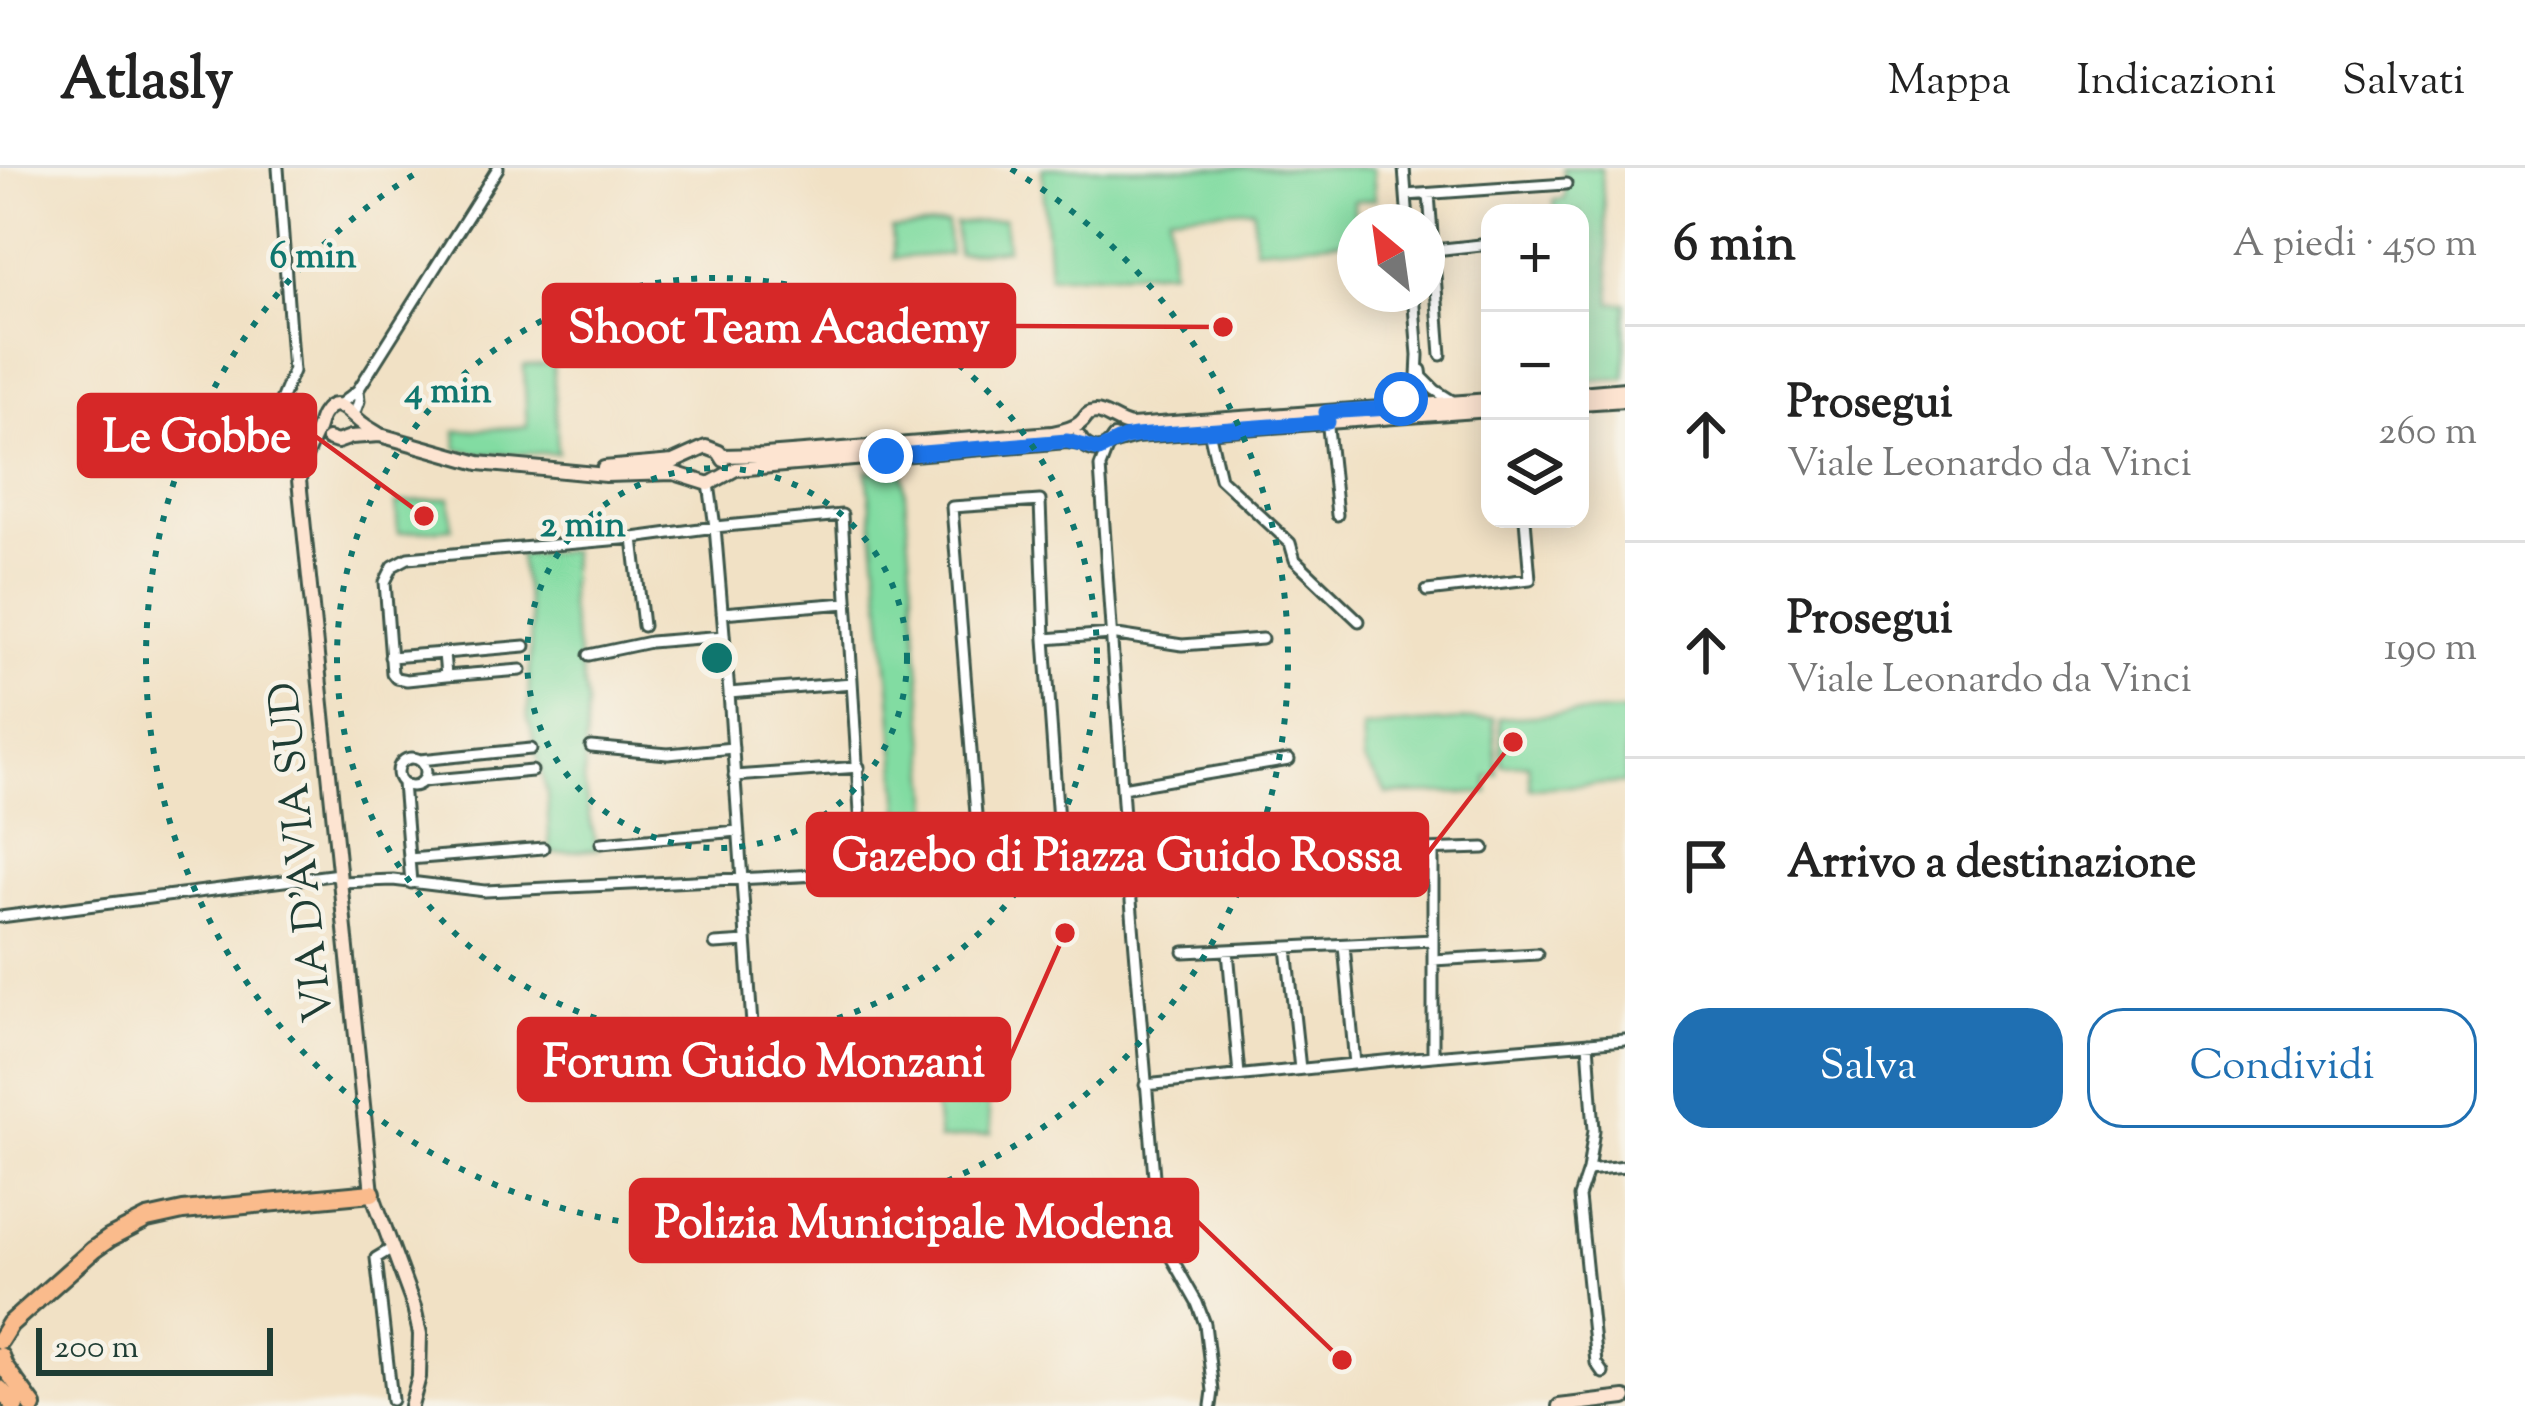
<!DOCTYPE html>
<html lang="it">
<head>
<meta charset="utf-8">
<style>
  :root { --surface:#fff; --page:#f2f2f2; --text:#222; --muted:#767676; --line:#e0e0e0; --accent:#1f6fb2 }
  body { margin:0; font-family:"Sorts Mill Goudy",serif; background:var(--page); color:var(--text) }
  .controls { position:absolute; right:36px; top:36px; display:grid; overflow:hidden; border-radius:24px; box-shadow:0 6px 30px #0003 }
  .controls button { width:108px; height:108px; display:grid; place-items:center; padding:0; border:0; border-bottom:3px solid var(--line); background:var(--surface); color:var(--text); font:60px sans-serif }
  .compass { position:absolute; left:1337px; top:36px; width:108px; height:108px; border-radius:50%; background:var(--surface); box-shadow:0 6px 30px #0003; rotate:331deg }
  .scale { position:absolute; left:36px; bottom:30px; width:237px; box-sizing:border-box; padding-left:12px; border:6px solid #1f3d34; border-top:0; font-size:33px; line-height:42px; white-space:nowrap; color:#1f3d34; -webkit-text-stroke:9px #f7f3e8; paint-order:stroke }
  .stop { position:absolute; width:36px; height:36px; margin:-27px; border:9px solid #1a73e8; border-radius:50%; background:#fff }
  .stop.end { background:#1a73e8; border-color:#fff; box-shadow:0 3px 12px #0008 }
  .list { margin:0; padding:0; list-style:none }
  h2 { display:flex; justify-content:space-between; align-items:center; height:156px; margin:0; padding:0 48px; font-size:51px }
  h2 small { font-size:39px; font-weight:400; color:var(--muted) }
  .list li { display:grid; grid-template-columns:78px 1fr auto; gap:36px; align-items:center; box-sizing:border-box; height:216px; padding:0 48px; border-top:3px solid var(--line) }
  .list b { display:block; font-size:45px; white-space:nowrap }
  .list p { margin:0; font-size:39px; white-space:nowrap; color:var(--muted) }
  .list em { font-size:39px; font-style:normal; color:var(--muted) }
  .actions { display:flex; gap:24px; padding:36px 48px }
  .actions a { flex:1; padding:27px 0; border:3px solid var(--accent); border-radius:36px; text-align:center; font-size:42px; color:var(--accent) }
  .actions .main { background:var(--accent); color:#fff }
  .icon { flex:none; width:66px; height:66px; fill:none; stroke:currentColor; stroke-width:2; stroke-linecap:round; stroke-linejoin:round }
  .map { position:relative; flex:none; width:1625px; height:1238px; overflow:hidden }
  header { display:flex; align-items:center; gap:72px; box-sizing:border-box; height:168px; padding:0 60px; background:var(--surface); border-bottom:3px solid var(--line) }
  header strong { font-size:57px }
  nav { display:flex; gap:66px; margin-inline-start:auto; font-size:42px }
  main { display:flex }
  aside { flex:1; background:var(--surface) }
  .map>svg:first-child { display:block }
  .green { fill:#82dca2; stroke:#508c6b; stroke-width:3 }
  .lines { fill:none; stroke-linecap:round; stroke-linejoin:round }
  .street-casing { stroke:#3e564a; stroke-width:15 }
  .secondary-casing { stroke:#3e564a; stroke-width:18 }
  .highway-casing { stroke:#3e564a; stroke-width:22 }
  .street { stroke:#fff; stroke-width:9 }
  .secondary { stroke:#fde4d1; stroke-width:12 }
  .highway { stroke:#fabb8c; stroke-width:16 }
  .route { stroke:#1a73e8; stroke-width:15 }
  .ring { fill:none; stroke:#0f766e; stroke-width:6; stroke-dasharray:6 12 }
  .labels { text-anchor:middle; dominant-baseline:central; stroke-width:9; stroke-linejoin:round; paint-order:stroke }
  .street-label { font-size:42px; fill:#1f3d34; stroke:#f7f3e8 }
  .centre { fill:#0f766e; stroke:#f7f3e8; stroke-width:6 }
  .ring-label { font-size:36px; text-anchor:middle; font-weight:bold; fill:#0f766e; stroke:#f7f3e8; stroke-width:9; stroke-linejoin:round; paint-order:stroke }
  .leader { fill:none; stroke:#d62828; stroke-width:4.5 }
  .callout-dot { fill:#d62828; stroke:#f7f3e8; stroke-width:4.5 }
  .callout { fill:#d62828; stroke:#d62828; stroke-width:4.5 }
  .callout-label { font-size:45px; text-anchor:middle; font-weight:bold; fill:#fff }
</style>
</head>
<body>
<header>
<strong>Atlasly</strong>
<nav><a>Mappa</a><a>Indicazioni</a><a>Salvati</a></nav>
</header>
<main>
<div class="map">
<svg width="1625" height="1238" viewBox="0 0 1625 1238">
  <rect width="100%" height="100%" fill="#f7f3e8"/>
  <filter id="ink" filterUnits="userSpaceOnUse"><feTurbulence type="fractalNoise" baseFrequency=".00833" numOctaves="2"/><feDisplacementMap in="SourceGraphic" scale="24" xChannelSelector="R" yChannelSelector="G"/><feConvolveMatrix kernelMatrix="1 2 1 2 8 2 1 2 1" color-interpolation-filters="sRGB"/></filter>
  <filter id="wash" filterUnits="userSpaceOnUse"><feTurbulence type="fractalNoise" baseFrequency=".004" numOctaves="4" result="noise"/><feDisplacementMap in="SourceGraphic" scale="48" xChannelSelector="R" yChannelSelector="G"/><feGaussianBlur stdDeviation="2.7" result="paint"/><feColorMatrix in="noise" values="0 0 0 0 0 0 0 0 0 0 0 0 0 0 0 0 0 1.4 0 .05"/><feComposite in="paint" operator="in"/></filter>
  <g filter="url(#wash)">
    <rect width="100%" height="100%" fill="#f1e1c5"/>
    <!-- green -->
    <path class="green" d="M1042 0H1373L1375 31 1354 33 1355 72 1255 80 1253 40 1169 46 1172 102 1049 108Z
      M1563 0H1601L1611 135H1625V210L1580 213V176L1584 173 1580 167V45H1555L1554 32 1565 31Z
      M1004 51 1007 81 958 86 955 56Z
      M947 56 950 86 894 90 892 61Z
      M553 196 558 285 485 286 457 281 456 263 527 259 524 198Z
      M903 302 935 688 904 690 890 517 867 303Z
      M450 330 452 360 398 365 396 335Z
      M571 383 569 438 587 535 584 615 589 649 598 681 550 686 547 626 528 549 531 455 519 387Z
      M1625 543V615L1530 620 1528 596 1502 597 1499 550Z
      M1493 550 1497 607 1487 608 1488 625 1387 626 1364 593 1362 559Z
      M984 905 991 966 939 972 932 911Z"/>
  </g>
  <g filter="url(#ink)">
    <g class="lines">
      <defs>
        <path id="street" d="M1404 0 1408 54
          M1429 26 1441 187
          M1406 27 1566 16
          M1434 82 1490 76
          M1413 126 1418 187 1416 231 1421 238
          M1423 210 1435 222 1454 234
          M358 222 498 0
          M338 238 358 222 359 233 354 247
          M1421 238 1425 231 1421 202
          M1327 250 1337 347
          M1208 258 1220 310 1290 375 1295 392 1359 453
          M252 272 279 237 293 203 278 0
          M1108 278 1100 299 1126 678
          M709 316 715 359 729 525 755 900
          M633 370 643 458
          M1427 423 1530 411 1525 351
          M722 445 847 435
          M1045 471 1111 466 1182 477 1262 471
          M444 485 525 478
          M589 487 650 474 724 468
          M390 489 444 485 446 508 407 512 396 510 392 505 385 414 393 398 408 390 633 370 715 359 842 347 863 694
          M446 508 521 502
          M729 525 852 515
          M591 579 668 586 733 580
          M398 604a14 14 0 1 1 28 0a14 14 0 1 1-28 0Z
          M420 592 531 581
          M734 608 859 599
          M423 613 532 603
          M403 615 411 715
          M1122 620 1289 592
          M601 675 738 663
          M1126 678 1116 682 1112 693 1116 705 1129 709
          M1126 678 1138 682 1143 691 1140 703 1129 709
          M409 691 543 680
          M1143 691 1484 680
          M980 698 952 339 1040 333 1045 471 1061 695
          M1129 709 1159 1068 1197 1135 1205 1156 1213 1223 1211 1238
          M340 714 393 712 485 723 1112 693
          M0 749 339 706
          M715 776 746 774
          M1344 777 1355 896
          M1287 780 1300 901
          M1228 783 1239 907
          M1184 784 1433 772
          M1433 792 1537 786
          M1588 875 1594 962 1588 1002 1579 1029 1596 1195 1603 1205
          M1433 888V682
          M1145 917 1433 888 1625 872
          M1588 1002 1625 998
          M391 1081 376 1090 392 1232"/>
        <path id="secondary" d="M1580 225 1625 221
          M1580 235 1625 232
          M380 267C374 263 368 260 363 256 352 249 337 224 323 246 319 251 319 259 316 264 309 280 301 294 299 312L372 1025 414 1139 420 1166 419 1209 411 1238
          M1079 269C1088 285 1105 286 1114 270
          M328 271 337 274 351 269 380 267 479 295 606 307 674 305 709 316 736 301 1067 273 1082 275
          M1111 275 1136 268 1490 242
          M722 288 765 287 1052 265C1062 263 1073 261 1080 255 1088 249 1084 245 1096 244 1105 244 1118 256 1132 258L1490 232
          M604 300 673 294 706 279 719 284 724 292
          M1559 1238 1625 1230"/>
        <path id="highway" d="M0 1172 10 1156 93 1082 110 1070 147 1051 183 1043 372 1025
          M0 1188 4 1198 33 1238
          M0 1221 15 1238"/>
      </defs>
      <!-- street casing -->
      <use href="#street" class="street-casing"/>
      <!-- secondary casing -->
      <use href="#secondary" class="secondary-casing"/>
      <!-- highway casing -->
      <use href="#highway" class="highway-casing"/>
      <!-- street -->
      <use href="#street" class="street"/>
      <!-- secondary -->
      <use href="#secondary" class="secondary"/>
      <!-- highway -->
      <use href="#highway" class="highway"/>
    </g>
  </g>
  <g class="lines" filter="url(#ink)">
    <!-- route -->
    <path class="route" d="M886 288 1067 273 1099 282 1124 270 1136 268 1328 254 1326 244 1389 240 1401 231"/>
  </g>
  <!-- distance rings -->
  <g class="ring">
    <circle cx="717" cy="490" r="190"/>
    <circle cx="717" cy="490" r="380"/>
    <path d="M1011 1A571 571 0 1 1 423 1"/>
  </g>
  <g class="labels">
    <!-- street labels -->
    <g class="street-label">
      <text transform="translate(304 684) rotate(-96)">VIA D'AVIA SUD</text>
    </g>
  </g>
  <circle cx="717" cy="490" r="18" class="centre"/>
  <g class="ring-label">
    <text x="313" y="99">6 min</text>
    <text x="448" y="234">4 min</text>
    <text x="583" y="368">2 min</text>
  </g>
  <!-- callouts -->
  <path class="leader" d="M1223 159L1014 158M424 348L315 268M1513 574L1427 686M1065 765L1009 892M1342 1192L1197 1053"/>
  <g class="callout-dot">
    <circle cx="1223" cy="159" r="12"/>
    <circle cx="424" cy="348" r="12"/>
    <circle cx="1513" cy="574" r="12"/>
    <circle cx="1065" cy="765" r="12"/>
    <circle cx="1342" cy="1192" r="12"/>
  </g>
  <g class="callout">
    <rect x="544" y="117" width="470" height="81" rx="12"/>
    <rect x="79" y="227" width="236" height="81" rx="12"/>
    <rect x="808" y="646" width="619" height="81" rx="12"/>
    <rect x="519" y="851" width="490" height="81" rx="12"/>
    <rect x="631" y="1012" width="566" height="81" rx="12"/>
  </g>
  <g class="callout-label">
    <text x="779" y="174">Shoot Team Academy</text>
    <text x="197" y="283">Le Gobbe</text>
    <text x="1117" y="702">Gazebo di Piazza Guido Rossa</text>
    <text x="764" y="908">Forum Guido Monzani</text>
    <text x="914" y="1069">Polizia Municipale Modena</text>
  </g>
</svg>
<div class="controls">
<button>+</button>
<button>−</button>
<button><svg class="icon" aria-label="layers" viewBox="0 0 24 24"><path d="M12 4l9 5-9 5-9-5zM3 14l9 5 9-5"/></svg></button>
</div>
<svg class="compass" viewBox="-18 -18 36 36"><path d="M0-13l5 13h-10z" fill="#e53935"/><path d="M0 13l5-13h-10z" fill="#767676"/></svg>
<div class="scale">200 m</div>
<div class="stop" style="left:1401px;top:231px"></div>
<div class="stop end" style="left:886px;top:288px"></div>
</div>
<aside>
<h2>6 min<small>A piedi · 450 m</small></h2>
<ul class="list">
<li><svg class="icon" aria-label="ahead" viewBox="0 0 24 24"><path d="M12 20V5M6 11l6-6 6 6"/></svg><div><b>Prosegui</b><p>Viale Leonardo da Vinci</p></div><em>260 m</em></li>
<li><svg class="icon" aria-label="ahead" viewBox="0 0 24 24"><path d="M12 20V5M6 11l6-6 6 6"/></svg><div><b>Prosegui</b><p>Viale Leonardo da Vinci</p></div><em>190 m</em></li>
<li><svg class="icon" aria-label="arrive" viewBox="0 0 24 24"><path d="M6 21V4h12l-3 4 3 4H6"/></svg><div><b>Arrivo a destinazione</b></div></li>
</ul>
<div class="actions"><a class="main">Salva</a><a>Condividi</a></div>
</aside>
</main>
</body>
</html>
